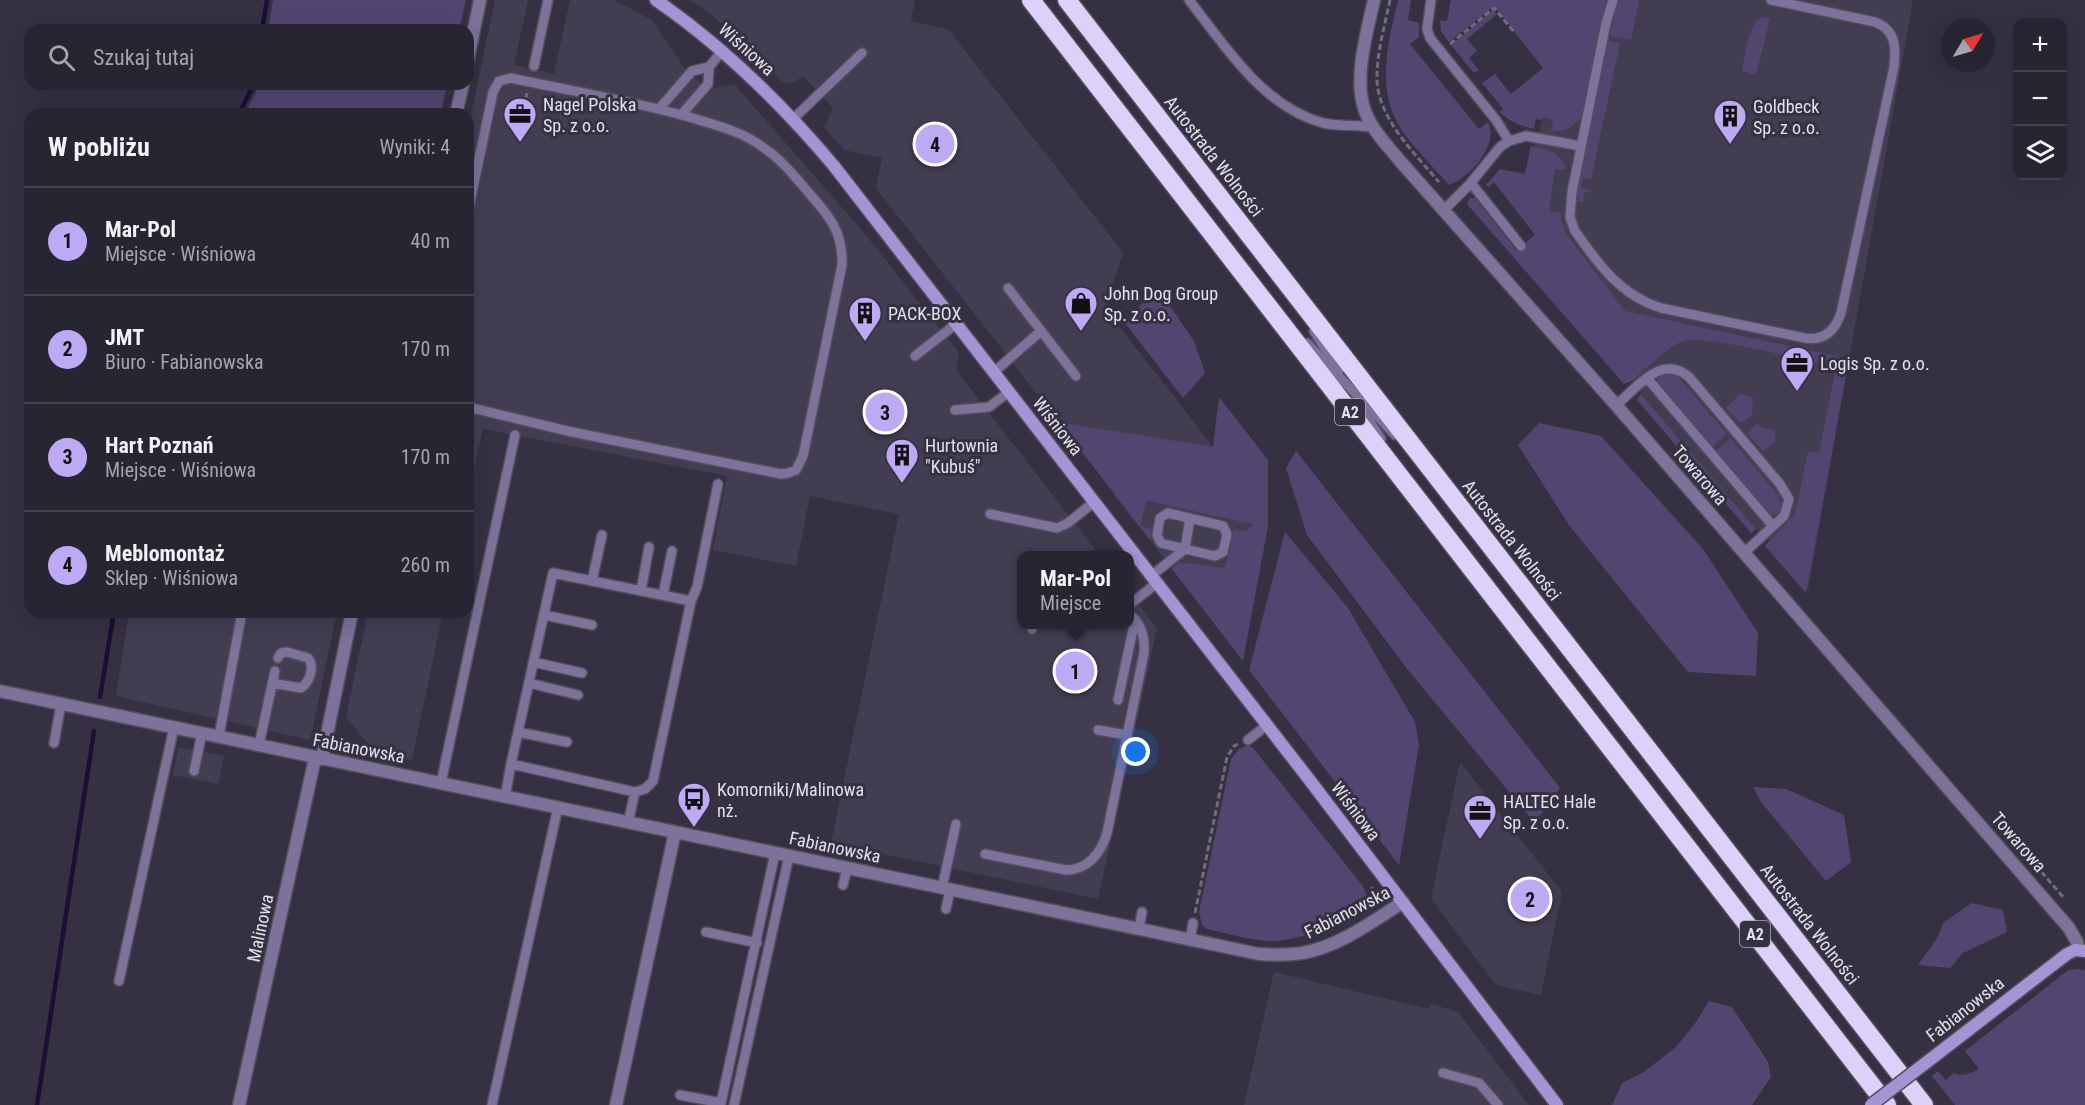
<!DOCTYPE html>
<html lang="pl">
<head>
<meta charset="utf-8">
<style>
  :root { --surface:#282532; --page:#302d3a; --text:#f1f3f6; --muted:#a5a5ac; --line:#44424d; --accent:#bea9f5 }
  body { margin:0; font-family:"Roboto Condensed",sans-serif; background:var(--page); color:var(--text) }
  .controls { position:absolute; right:18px; top:18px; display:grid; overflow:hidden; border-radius:12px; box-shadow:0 6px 24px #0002 }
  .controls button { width:54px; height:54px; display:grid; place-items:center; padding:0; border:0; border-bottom:2px solid var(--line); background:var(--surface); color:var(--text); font:30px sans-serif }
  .compass { position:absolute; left:1941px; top:18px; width:54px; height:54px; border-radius:50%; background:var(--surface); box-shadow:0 6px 24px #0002; rotate:52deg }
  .you { position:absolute; left:1136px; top:752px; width:21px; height:21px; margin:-15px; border:4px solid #fff; border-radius:50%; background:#1a73e8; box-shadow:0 0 0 9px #1a73e833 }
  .badge { display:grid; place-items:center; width:39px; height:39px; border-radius:50%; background:var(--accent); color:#111; font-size:20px; font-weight:700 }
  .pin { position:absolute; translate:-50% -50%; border:3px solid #fff; box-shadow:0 2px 6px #0006 }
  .popup { position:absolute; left:1017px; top:551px; width:117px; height:78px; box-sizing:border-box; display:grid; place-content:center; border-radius:12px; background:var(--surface); filter:drop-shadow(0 2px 4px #0005); font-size:20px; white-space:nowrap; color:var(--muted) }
  .popup b { font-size:22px; color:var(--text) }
  .popup::after { content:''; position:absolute; left:50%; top:100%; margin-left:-12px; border:12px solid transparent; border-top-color:var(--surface) }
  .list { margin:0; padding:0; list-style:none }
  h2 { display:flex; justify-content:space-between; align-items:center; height:78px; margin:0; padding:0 24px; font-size:26px }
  h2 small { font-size:20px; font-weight:400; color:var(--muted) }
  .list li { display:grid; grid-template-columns:39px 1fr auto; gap:18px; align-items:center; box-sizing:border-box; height:108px; padding:0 24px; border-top:2px solid var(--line) }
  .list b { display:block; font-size:22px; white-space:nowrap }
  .list p { margin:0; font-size:20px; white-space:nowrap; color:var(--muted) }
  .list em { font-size:20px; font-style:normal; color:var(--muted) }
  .icon { flex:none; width:33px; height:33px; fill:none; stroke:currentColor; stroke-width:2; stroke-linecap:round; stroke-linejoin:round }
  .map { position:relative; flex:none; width:2085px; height:1105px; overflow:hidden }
  .search { position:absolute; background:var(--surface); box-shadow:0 6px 24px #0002; left:24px; top:24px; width:450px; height:66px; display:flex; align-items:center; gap:15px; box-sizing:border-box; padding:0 21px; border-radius:18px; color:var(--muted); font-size:22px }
  .panel { position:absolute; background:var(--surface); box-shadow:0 6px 24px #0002; left:24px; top:108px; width:450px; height:510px; border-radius:18px }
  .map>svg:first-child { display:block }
  .built { fill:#433d52 }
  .green { fill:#524670 }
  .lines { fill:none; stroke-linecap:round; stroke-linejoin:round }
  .stream { stroke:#1d0d37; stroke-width:4.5 }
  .lane-casing { stroke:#524d5d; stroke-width:12 }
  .street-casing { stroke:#524d5d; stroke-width:15 }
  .secondary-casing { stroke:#524d5d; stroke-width:15 }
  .highway-casing { stroke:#524d5d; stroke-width:21 }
  .path { stroke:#706c7b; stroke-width:3; stroke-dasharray:6 3; stroke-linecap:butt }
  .lane { stroke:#7c729a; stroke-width:9 }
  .street { stroke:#7c729a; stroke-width:12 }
  .secondary { stroke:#a593d3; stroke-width:12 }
  .highway { stroke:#dbd1f9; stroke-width:18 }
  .secondary-bridge-casing { stroke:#524d5d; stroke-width:15; stroke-linecap:butt }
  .secondary-bridge { stroke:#a593d3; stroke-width:12 }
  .labels { text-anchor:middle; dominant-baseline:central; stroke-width:6; stroke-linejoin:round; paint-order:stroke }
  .shield { fill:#363142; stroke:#aeacb8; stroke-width:1.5 }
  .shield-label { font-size:16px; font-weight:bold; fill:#e2e0ea }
  .street-label { font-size:18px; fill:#e2e0ea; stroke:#363142 }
  .poi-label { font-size:18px; fill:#e2e0ea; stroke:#363142; text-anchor:start }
</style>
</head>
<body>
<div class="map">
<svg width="2085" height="1105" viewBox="0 0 2085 1105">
  <rect width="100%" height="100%" fill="#363142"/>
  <!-- built -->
  <path class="built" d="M495 0H528L514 65 554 74 570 0H614L652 20 686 70 708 89 734 84 865 234 959 353 956 370 1099 555 1021 556V624H1129V593L1157 628 1098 899 831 843 899 514 810 496 796 566 713 550 727 476 483 429 468 496V130Z
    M690 0H915L911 21 948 29 1123 253 1105 308 1214 448 1059 422 876 188 882 158 844 150 824 127 833 108 803 76 793 83 783 82 711 14Z
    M1545 0H1913L1808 590 1768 543 1769 541 1764 535 1756 529 1641 394 1632 381H1631L1525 184 1544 112Z
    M1114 495 1268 526 1255 590 1175 572Z
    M129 612H337L310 740 116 696Z
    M368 612H443L412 760 375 752 346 717Z
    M179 747 224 756 218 784 173 775Z
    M1460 762 1562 892 1541 995 1496 985 1431 898Z
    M1274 972 1429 1009 1431 1004 1458 1012 1529 1105H1244Z"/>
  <!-- green -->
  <path class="green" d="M273 0H466L459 30H268Z
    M1398 0H1411L1408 20 1419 23V37L1410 44 1479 129 1488 122C1499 146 1470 177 1449 185 1433 166 1410 145 1398 124 1376 86 1389 39 1398 0Z
    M1451 0H1606L1582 115C1574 127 1565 132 1551 131L1553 120 1543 117 1542 120 1536 119 1534 129C1521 126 1509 122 1500 112L1503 109 1482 83 1495 74 1511 94 1543 68 1494 6 1449 42 1441 31 1440 20 1447 21Z
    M1620 0H1639L1631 40 1610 36 1616 8Z
    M1493 10 1497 14 1467 39 1477 51 1469 58 1479 70 1474 73 1451 45Z
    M1765 17 1770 19 1756 75 1742 71C1745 56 1748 20 1765 17Z
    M1608 41 1620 43 1591 179 1583 178 1581 188 1589 190V192H1585L1583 202 1577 201 1579 181Z
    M260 84H447L441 114H245Z
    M1531 146C1547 149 1563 153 1566 170L1555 169 1549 211 1561 213V220L1567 235 1625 311 1849 359 1806 593 1765 546 1795 514 1808 451 1819 453 1836 367C1810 361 1701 334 1683 341 1668 346 1645 370 1632 381L1624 384 1467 204 1470 198H1475L1516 250 1535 235 1494 182 1488 187 1486 185 1500 169 1525 174Z
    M1157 287 1194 341 1205 373 1183 398 1125 323Z
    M1663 374H1670L1678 377 1727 434 1712 447 1658 385V378Z
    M1641 394 1756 529 1751 533 1637 400Z
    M1740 394 1753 397 1752 415 1741 423 1726 408Z
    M1219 397 1268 460V526L1243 661 1172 569 1178 564 1185 563 1225 568 1234 529 1247 532 1249 527H1252L1253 524 1146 501 1140 526 1152 529 1150 540 1059 422 1213 447Z
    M1539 423 1601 436 1703 549 1758 633 1756 676 1688 672 1569 525 1518 445Z
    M1758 423 1760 427 1776 431 1774 443 1763 451 1748 434 1749 430Z
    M1730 438 1779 496 1781 507 1777 514 1773 515 1768 513 1714 451 1723 446Z
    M1296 451 1560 788 1535 823 1408 670 1307 535 1286 468Z
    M1285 532 1348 608 1415 722 1419 745 1399 865 1249 670Z
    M1249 745 1253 748 1362 885C1366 892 1368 899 1364 907 1352 926 1288 943 1266 941 1246 939 1226 933 1207 929L1202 925 1199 912 1231 759 1239 749Z
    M1753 787 1786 789 1844 815 1851 862 1826 881 1761 802Z
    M1972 903 2003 910 2007 932 1963 953 1950 968 1918 965 1936 940 1944 922Z
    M2077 969 2085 970V1105H1955L1932 1076 1938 1071 1946 1080 1954 1073C1963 1077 1971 1073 1979 1069L1965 1051 2067 971Z
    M1709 1001 1732 1007 1768 1062 1771 1077 1752 1105H1612L1622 1083 1644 1072 1676 1047 1696 1022Z"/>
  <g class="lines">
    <!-- stream -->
    <path class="stream" d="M262 30 267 0
      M239 114 254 84
      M100 697 114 612
      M37 1105 94 731"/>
    <defs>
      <path id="lane" d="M1189 0C1226 47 1262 106 1323 123 1340 127 1358 124 1374 128
        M1431 0 1427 29 1430 38 1496 120 1509 141
        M1613 0 1606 23 1572 192 1570 217 1575 231C1599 265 1620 295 1661 308L1805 338C1824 341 1835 331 1841 313L1894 67C1896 47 1896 30 1875 22L1771 0
        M534 66 548 0
        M659 109 692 71 709 67
        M681 115 708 84 709 67 723 50
        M793 119 862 53
        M1471 183 1521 246
        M1444 210 1469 185 1500 147 1509 141 1526 136 1581 146
        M468 212 493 92 499 81 511 78C570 91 630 100 689 117 715 125 742 131 764 148 782 160 795 177 809 193 830 217 843 232 842 265L803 456 796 470 788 473 781 474 572 432 468 407
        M1008 288 1076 376
        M1314 331 1339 371
        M1307 343 1395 435
        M915 356 956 324
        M994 372 1041 331
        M1647 378 1773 526
        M1358 403 1381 439
        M1616 405C1637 388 1661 353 1689 377L1780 484 1789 499 1784 516 1744 553
        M955 410 989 407 1009 392
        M1168 513 1223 526 1227 534 1223 552 1215 556 1161 543 1157 535 1160 518Z
        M990 514 1057 528 1068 523 1094 502
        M1151 576 1185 549 1190 518
        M592 581 602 535
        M641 591 649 547
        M663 595 672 551
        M691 601 697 587 718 484
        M1129 605 1157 583
        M544 615 592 625
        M1032 629 1033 624
        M533 662 582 673
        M272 683 301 688C310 682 315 666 308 658L287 652 281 653 278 658
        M529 683 578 695
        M1118 700 1135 620
        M1098 730 1127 735
        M518 732 567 742
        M219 736 242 612
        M1248 740 1267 725
        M54 743 61 704
        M259 745 275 671
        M511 764 553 573 691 601 653 781 645 789 635 792
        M194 771 202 733
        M441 783 515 435
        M505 797 511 764 635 792 628 823
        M985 854 1066 870C1088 870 1101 853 1107 833L1144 653C1145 638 1141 623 1129 614
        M843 885 847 868
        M942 888 956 824
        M946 909 950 890
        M1139 929 1142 912
        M706 932 757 943
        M1190 940 1193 923
        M119 981 174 727
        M1443 1073 1479 1083 1498 1105
        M680 1095 721 1103 775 853
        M492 1105 558 807
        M734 1105 789 856"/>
      <path id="street" d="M1374 0C1367 32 1353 79 1365 111 1372 130 1387 145 1400 161L1616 405 2069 928 2077 942 2079 950
        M468 59 480 0
        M456 114 463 84
        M0 691 1259 954C1274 955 1288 955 1302 953 1338 947 1372 922 1403 902
        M322 759 352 612
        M239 1105 315 758
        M616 1105 675 832"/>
      <path id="secondary" d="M656 0C724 47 781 103 834 166L1308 778 1557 1105
        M1949 1045 2067 954 2075 950 2085 951"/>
      <path id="highway" d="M1031 0 1887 1105
        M1067 0 1924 1105"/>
    </defs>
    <!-- lane casing -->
    <use href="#lane" class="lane-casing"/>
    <!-- street casing -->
    <use href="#street" class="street-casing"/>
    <!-- secondary casing -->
    <use href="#secondary" class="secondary-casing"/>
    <!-- highway casing -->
    <use href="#highway" class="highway-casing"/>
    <!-- path -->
    <path class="path" d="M1390 0C1385 25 1377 51 1377 77 1376 116 1415 154 1439 182
      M1450 44 1494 8 1514 32
      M524 106 527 93
      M2006 831 2064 898
      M1366 909 1371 898 1372 887
      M1195 913 1227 757 1234 746 1238 744"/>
    <!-- lane -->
    <use href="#lane" class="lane"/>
    <!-- street -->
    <use href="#street" class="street"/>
    <!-- secondary -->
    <use href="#secondary" class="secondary"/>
    <!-- highway -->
    <use href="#highway" class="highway"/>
    <defs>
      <path id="secondary-bridge" d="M1871 1105 1949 1045"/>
    </defs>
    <!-- secondary-bridge casing -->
    <use href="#secondary-bridge" class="secondary-bridge-casing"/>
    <!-- secondary-bridge -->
    <use href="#secondary-bridge" class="secondary-bridge"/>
  </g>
  <!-- icons -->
  <defs>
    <symbol id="office-pin" viewBox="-11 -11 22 30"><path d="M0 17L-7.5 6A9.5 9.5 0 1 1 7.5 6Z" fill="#bea9f5" stroke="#363142"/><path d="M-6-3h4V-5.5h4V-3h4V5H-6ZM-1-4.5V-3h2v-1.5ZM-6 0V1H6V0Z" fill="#111"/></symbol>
    <symbol id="building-pin" viewBox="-11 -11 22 30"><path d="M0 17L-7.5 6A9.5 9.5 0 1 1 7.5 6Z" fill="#bea9f5" stroke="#363142"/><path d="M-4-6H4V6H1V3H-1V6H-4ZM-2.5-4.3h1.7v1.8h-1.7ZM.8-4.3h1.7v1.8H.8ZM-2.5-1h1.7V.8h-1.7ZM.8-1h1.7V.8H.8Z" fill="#111"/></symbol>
    <symbol id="shop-pin" viewBox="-11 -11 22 30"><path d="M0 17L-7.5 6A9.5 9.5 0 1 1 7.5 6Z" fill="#bea9f5" stroke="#363142"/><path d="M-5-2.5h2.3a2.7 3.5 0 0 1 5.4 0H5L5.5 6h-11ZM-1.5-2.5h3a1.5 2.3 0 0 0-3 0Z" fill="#111"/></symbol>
    <symbol id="bus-pin" viewBox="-11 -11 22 30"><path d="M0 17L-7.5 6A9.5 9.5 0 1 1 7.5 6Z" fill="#bea9f5" stroke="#363142"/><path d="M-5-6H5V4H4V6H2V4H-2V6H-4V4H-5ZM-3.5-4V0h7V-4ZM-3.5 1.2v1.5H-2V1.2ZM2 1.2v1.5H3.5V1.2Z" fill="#111"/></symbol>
  </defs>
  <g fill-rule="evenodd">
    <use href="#office-pin" x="501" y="95" width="38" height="52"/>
    <use href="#building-pin" x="1711" y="97" width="38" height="52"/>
    <use href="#shop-pin" x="1062" y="284" width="38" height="52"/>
    <use href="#building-pin" x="846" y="294" width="38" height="52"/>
    <use href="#office-pin" x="1778" y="344" width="38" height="52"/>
    <use href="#building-pin" x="883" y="436" width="38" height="52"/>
    <use href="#bus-pin" x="675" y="780" width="38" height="52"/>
    <use href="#office-pin" x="1461" y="792" width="38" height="52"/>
  </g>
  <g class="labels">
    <!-- shield labels -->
    <g class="shield">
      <rect x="1335" y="399" width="30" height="26" rx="4.5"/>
      <rect x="1740" y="921" width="30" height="26" rx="4.5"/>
    </g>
    <g class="shield-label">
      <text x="1350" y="412">A2</text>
      <text x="1755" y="934">A2</text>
    </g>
    <!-- street labels -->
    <g class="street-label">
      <text transform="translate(747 49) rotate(42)">Wiśniowa</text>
      <text transform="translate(1214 156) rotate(52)">Autostrada Wolności</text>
      <text transform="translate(1058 426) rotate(52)">Wiśniowa</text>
      <text transform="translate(1700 475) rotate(49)">Towarowa</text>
      <text transform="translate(1512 540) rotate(52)">Autostrada Wolności</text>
      <text transform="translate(359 748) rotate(11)">Fabianowska</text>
      <text transform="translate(1356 811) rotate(53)">Wiśniowa</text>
      <text transform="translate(2019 842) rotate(49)">Towarowa</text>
      <text transform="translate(835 847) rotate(12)">Fabianowska</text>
      <text transform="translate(1347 912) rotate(-27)">Fabianowska</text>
      <text transform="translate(1810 924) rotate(52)">Autostrada Wolności</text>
      <text transform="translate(260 928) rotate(-78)">Malinowa</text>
      <text transform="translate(1965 1009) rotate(-38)">Fabianowska</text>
    </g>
    <!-- poi labels -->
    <g class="poi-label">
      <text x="543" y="104">Nagel Polska<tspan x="543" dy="21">Sp. z o.o.</tspan></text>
      <text x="1753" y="106">Goldbeck<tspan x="1753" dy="21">Sp. z o.o.</tspan></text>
      <text x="1104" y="293">John Dog Group<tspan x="1104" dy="21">Sp. z o.o.</tspan></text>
      <text x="888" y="313">PACK-BOX</text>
      <text x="1820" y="363">Logis Sp. z o.o.</text>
      <text x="925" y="445">Hurtownia<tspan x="925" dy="21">"Kubuś"</tspan></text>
      <text x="717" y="789">Komorniki/Malinowa<tspan x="717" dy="21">nż.</tspan></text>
      <text x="1503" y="801">HALTEC Hale<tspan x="1503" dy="21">Sp. z o.o.</tspan></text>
    </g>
  </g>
</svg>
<div class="controls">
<button>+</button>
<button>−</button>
<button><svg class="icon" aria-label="layers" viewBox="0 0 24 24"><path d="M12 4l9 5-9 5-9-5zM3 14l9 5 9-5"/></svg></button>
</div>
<svg class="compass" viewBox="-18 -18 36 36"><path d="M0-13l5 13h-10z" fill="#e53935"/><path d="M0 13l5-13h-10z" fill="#a5a5ac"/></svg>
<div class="you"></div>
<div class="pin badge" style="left:1075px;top:671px">1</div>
<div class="popup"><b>Mar-Pol</b>Miejsce</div>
<div class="pin badge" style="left:1530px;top:899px">2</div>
<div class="pin badge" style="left:885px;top:412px">3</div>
<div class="pin badge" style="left:935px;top:144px">4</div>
<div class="search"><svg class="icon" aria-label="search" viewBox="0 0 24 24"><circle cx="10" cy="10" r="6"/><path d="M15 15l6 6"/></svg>Szukaj tutaj</div>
<section class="panel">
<h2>W pobliżu<small>Wyniki: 4</small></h2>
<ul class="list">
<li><span class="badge">1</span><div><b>Mar-Pol</b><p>Miejsce · Wiśniowa</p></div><em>40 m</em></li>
<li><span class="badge">2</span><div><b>JMT</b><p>Biuro · Fabianowska</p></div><em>170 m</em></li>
<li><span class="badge">3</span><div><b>Hart Poznań</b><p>Miejsce · Wiśniowa</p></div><em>170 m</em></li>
<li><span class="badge">4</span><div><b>Meblomontaż</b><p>Sklep · Wiśniowa</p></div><em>260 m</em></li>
</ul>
</section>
</div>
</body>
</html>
